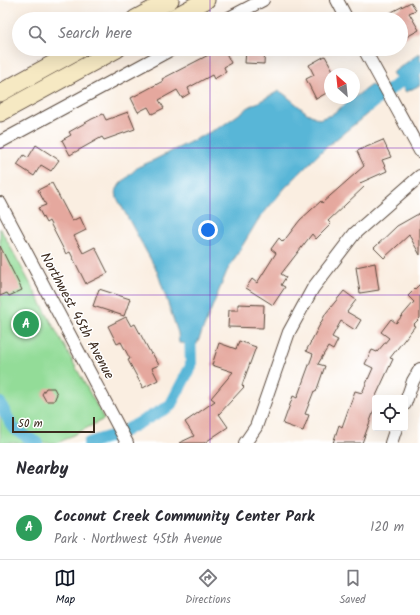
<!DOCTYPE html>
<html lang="en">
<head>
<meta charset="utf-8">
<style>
  :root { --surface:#fff; --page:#f7f7f7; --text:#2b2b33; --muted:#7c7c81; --line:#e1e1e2; --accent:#111827 }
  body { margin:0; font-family:Kalam,sans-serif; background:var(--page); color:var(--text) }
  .controls { position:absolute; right:12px; bottom:12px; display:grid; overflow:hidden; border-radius:4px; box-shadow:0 4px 16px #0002 }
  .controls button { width:36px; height:36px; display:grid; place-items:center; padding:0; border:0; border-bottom:1px solid var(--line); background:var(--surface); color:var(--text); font:20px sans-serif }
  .compass { position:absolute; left:324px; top:68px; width:36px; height:36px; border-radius:50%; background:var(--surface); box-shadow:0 4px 16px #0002; rotate:333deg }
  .scale { position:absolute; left:12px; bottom:10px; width:83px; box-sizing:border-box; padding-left:4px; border:2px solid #3b2a1e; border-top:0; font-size:11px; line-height:14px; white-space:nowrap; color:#3b2a1e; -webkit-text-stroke:3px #fff; paint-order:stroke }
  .you { position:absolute; left:208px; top:230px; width:14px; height:14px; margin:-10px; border:3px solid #fff; border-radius:50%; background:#1a73e8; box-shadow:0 0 0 6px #1a73e833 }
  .badge { display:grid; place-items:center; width:26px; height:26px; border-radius:50%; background:var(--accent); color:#fff; font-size:13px; font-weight:700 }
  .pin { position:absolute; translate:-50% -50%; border:2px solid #fff; box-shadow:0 1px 4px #0006 }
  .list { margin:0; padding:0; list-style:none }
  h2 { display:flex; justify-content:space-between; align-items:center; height:52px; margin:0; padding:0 16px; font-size:17px }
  h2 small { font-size:13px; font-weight:400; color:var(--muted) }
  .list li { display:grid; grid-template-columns:26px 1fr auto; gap:12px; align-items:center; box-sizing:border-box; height:64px; padding:0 16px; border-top:1px solid var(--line) }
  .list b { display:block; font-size:15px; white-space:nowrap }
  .list p { margin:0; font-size:13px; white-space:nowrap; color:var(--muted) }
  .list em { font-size:13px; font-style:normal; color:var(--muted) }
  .icon { flex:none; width:22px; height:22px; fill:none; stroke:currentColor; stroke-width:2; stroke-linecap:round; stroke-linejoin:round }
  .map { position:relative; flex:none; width:420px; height:443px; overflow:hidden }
  .search { position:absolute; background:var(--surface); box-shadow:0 4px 16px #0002; left:12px; right:12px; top:12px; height:44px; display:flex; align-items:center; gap:10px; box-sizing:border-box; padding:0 14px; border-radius:22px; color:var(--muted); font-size:15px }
  .sheet { height:116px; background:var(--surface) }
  nav { display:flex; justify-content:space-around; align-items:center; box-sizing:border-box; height:56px; border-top:1px solid var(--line); background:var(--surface); font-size:11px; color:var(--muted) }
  nav a { display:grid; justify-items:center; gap:2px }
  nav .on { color:var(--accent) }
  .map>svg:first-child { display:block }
  .green { fill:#93dc98; stroke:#67835b }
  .water { fill:#59b6d7; stroke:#4a707a }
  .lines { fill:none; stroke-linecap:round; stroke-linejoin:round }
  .canal { stroke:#59b6d7; stroke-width:12 }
  .building { fill:#e5a89e }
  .street-casing { stroke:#58473b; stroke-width:14 }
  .secondary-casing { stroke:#58473b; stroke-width:19 }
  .street { stroke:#fff; stroke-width:12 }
  .secondary { stroke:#f6e9c3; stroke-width:17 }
  .grid { fill:none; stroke:#7b2cbf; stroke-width:1; stroke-opacity:0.55 }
  .labels { text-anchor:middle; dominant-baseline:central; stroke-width:3; stroke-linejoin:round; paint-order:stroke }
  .street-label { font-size:14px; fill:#3b2a1e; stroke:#fff }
</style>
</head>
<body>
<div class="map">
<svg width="420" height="443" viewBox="0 0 420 443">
  <rect width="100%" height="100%" fill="#fff"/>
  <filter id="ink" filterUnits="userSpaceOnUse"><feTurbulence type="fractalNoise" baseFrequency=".025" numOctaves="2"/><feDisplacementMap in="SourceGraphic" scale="8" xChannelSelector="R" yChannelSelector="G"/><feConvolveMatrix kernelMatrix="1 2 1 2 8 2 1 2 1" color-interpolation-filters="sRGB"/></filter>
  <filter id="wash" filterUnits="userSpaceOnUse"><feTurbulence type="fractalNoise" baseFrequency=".012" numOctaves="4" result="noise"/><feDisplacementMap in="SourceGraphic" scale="16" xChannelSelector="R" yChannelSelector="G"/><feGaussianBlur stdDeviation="0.9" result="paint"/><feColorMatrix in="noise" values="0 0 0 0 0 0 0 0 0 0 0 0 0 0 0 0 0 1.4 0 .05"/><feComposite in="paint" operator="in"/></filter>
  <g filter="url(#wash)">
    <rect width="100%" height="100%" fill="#faeee1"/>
    <!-- green -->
    <path class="green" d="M0 228 104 419 58 443H0Z"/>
    <!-- water -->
    <path class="water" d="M420 53V85L406 92 392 73Z
      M371 85 375 87 383 101 324 149 284 189 258 220 227 271 197 344 179 343 178 333 157 271 117 198 116 191 120 184 138 167 152 161 222 126 249 107 279 91 284 94 307 113 319 119 331 115Z"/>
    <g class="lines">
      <!-- canal -->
      <path class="canal" d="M368 106 420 67
        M0 403 13 428 37 443
        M89 443 121 433 170 406 191 366 190 327"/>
    </g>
    <g id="blocks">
      <!-- building -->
      <path class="building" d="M411 2 416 10 409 13 419 30 401 40V19H378Z
        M220 49H224L231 63 224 67 226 72 214 79 212 75 188 88 190 93 182 98 177 90 159 100 164 108 152 114 148 107 138 112 131 98 163 81 162 79Z
        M246 49H265L264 64 245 63Z
        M325 56 335 74H330V91L316 99 306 79 314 75 309 65Z
        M128 112 135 129 104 140 102 137 70 155 62 140 71 135 69 132 92 119 103 114 106 120Z
        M383 140 391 157 382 160 387 171 360 183 364 187 328 221 331 224 316 239 312 234 281 274 286 277 281 285 285 287 273 305 246 288 252 279 257 283 276 253 271 249 279 238 283 242 300 220 321 201 322 203 364 166 357 151Z
        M36 145 59 160 51 171 41 165 34 176 17 165 24 155 28 158Z
        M52 183 72 221 80 217 86 230 74 236 83 253 95 247 108 273 86 284 70 252 66 254 49 221 46 223 38 208 46 205 38 190Z
        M420 213V255L409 235 384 258 374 248 397 226Z
        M0 246 22 290 9 296 7 293 0 296Z
        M375 263 379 290 360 293 356 267Z
        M420 284V318L413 325 415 326 390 358 393 359 375 398V408L362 443H333L339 425 342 427 355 391 362 393 373 368 365 364 372 350 377 352 389 338 381 332 391 319 396 323 414 302 408 296Z
        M99 289 130 299 124 316 93 306Z
        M344 291 356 300 347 312 361 320 355 330 341 321 332 337 338 340 333 350 328 347 318 364 325 366 316 392 314 391 305 414 309 415 303 431 283 424 293 396 297 398 313 354 306 351 326 313Z
        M238 304 264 305 263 328 228 327 229 310H238Z
        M126 317 131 326 135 324 151 354 152 353 159 365 152 368 158 380 143 388 128 360 130 359 121 342 117 344 108 326Z
        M239 341 256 347 242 385 244 387 219 414 228 427 204 443H179L194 436 185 422 215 401 211 398 233 372 212 365 219 343 236 349Z
        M46 388H54L57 394 54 401H46L42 394Z"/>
    </g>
  </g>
  <g filter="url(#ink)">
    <use href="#blocks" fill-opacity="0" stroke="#58473b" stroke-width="1"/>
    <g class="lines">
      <defs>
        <path id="street" d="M337 0 347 19
          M227 19 263 0
          M364 49 420 151
          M0 142 172 49
          M0 203 127 443
          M405 404 413 381 420 369
          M245 443 256 427 289 332 313 288 355 233 420 176
          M391 443 396 428"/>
        <path id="secondary" d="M135 19 170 0
          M171 19 206 0
          M0 93 80 49
          M0 113 117 49"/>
      </defs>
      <!-- street casing -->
      <use href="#street" class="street-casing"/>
      <!-- secondary casing -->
      <use href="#secondary" class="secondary-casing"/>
      <!-- street -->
      <use href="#street" class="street"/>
      <!-- secondary -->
      <use href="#secondary" class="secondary"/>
    </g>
  </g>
  <!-- grid -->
  <path class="grid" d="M210 0V19M210 49V443M0 148H420M0 295H420"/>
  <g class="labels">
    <!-- street labels -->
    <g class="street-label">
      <text transform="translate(77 316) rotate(62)">Northwest 45th Avenue</text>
    </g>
  </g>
</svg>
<div class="controls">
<button><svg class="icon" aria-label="locate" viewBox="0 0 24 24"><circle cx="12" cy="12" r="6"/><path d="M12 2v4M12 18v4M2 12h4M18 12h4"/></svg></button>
</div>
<svg class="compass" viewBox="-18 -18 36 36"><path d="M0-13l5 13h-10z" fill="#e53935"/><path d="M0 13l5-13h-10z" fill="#7c7c81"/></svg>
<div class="scale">50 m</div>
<div class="you"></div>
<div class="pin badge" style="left:26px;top:324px;background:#2e9e5b">A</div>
<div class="search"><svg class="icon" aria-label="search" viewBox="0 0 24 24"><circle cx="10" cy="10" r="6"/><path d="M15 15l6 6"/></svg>Search here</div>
</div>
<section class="sheet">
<h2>Nearby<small></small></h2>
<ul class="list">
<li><span class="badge" style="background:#2e9e5b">A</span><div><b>Coconut Creek Community Center Park</b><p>Park · Northwest 45th Avenue</p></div><em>120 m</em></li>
</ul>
</section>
<nav>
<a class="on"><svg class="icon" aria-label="map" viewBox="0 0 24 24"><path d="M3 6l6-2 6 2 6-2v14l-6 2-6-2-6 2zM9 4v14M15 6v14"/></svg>Map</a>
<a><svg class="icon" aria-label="directions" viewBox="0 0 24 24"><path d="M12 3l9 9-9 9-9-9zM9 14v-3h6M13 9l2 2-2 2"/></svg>Directions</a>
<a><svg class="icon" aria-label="saved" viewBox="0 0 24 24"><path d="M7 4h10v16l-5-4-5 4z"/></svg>Saved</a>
</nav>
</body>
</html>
